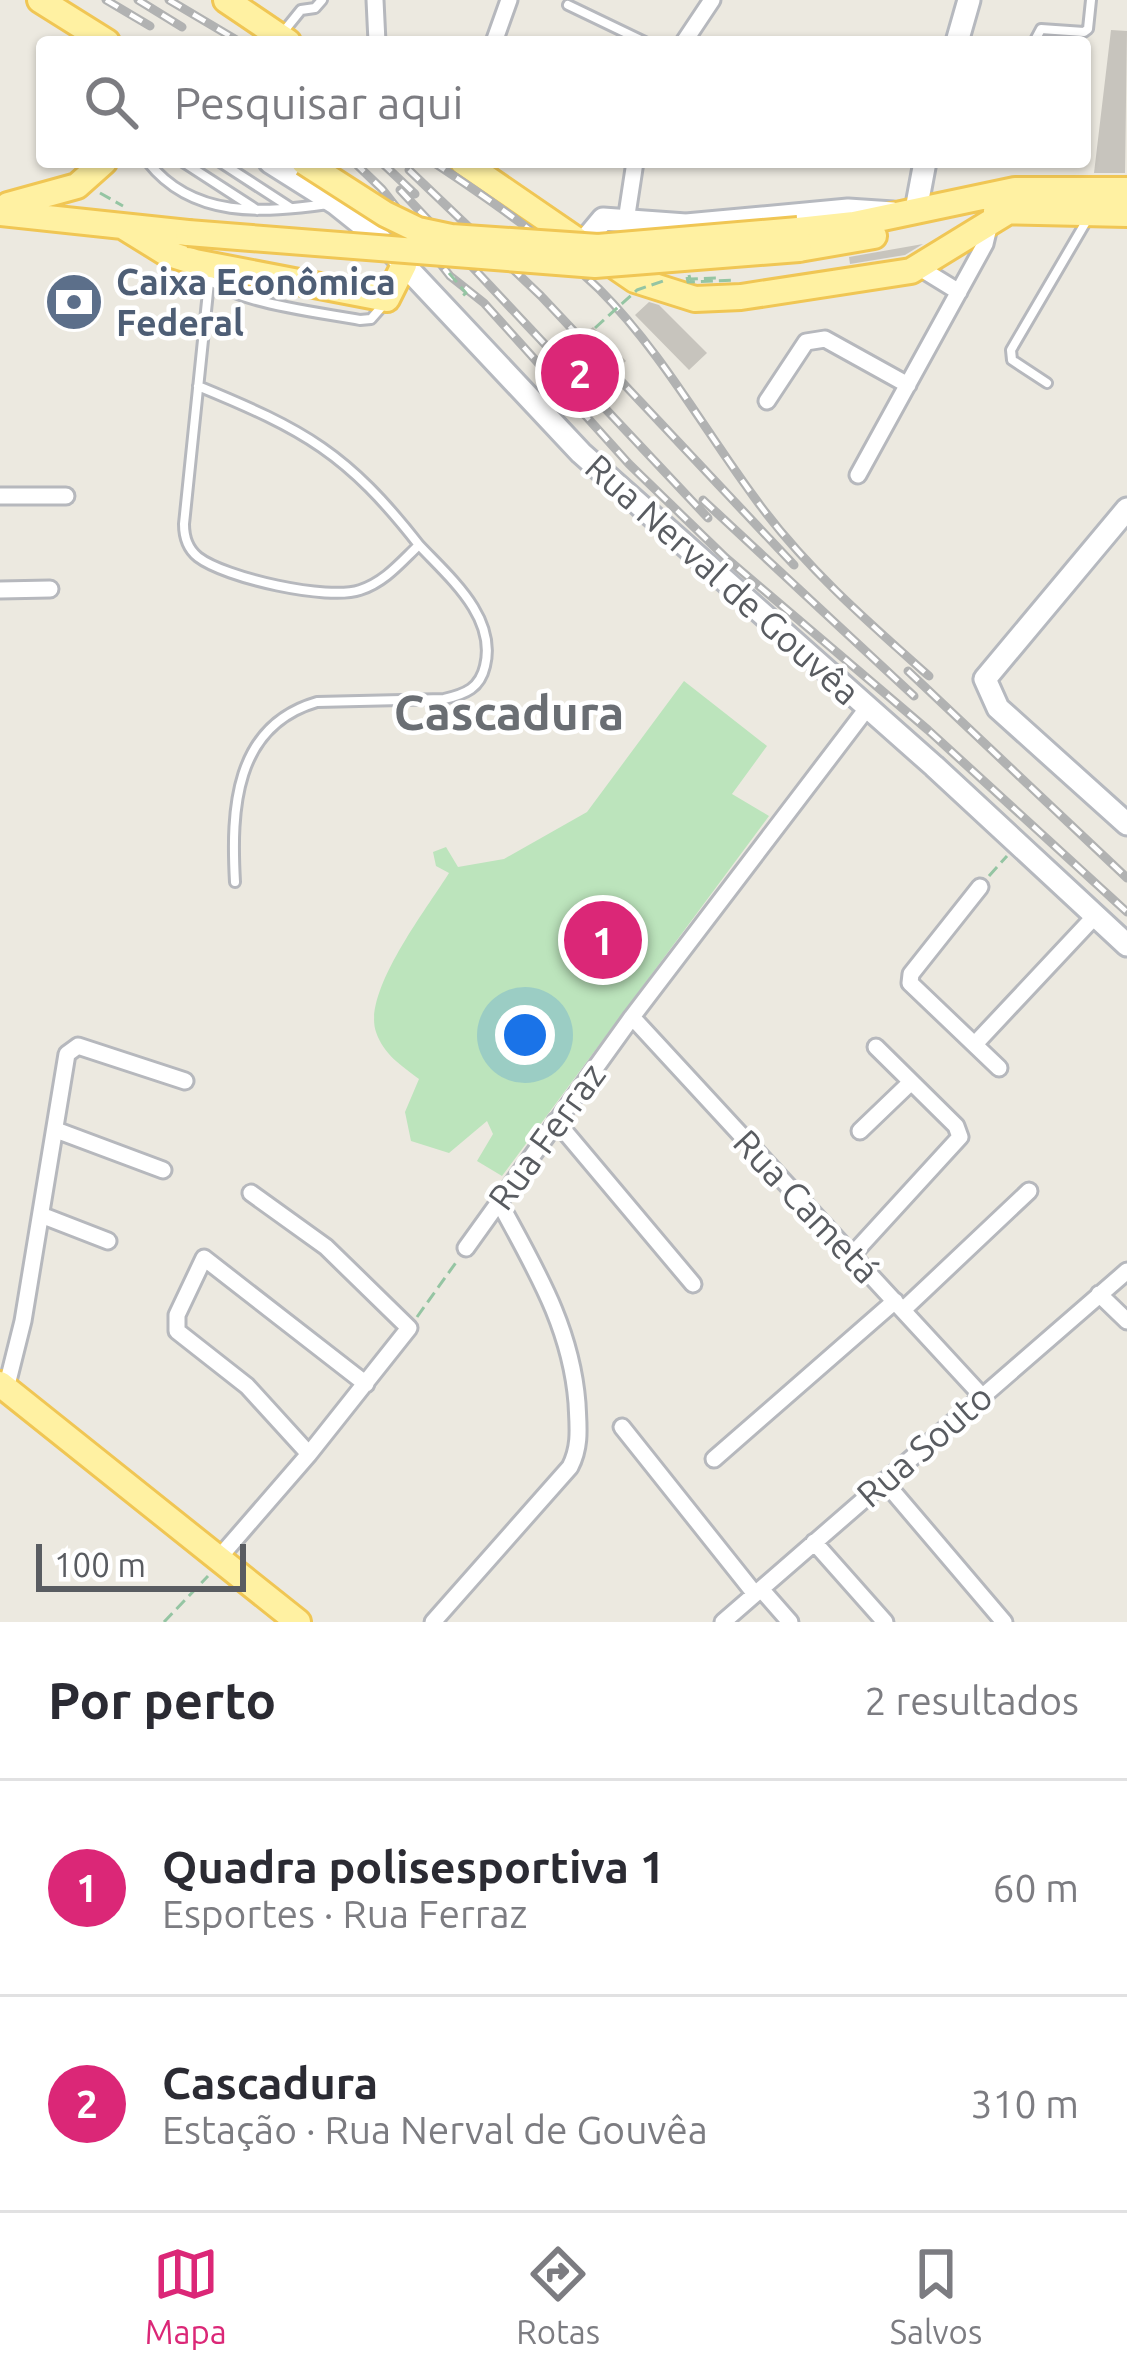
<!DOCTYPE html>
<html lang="pt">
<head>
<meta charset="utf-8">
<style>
  :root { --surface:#fff; --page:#f2f2f3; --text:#2b2b33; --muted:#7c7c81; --line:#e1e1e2; --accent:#db2777 }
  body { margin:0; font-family:Ubuntu,sans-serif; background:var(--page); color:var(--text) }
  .scale { position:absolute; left:36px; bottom:30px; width:210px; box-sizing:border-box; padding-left:12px; border:6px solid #595c61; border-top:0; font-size:33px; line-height:42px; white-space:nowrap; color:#595c61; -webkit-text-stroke:9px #fff; paint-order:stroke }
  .you { position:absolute; left:525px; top:1035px; width:42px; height:42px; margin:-30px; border:9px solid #fff; border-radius:50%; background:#1a73e8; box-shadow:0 0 0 18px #1a73e833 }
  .badge { display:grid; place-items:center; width:78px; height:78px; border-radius:50%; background:var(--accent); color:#fff; font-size:39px; font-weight:700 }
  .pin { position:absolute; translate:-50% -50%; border:6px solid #fff; box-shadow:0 3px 12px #0006 }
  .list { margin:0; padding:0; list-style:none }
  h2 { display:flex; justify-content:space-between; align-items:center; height:156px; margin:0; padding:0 48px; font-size:51px }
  h2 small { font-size:39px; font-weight:400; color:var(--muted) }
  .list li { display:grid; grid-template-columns:78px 1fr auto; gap:36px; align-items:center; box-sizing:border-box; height:216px; padding:0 48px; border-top:3px solid var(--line) }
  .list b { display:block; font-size:45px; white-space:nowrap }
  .list p { margin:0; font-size:39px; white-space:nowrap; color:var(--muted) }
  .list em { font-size:39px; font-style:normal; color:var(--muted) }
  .icon { flex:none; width:66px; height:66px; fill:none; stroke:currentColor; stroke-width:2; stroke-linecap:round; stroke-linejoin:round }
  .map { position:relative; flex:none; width:1127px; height:1622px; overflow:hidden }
  .search { position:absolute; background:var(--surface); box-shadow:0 3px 9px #0004; left:36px; right:36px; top:36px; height:132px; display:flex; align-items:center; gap:30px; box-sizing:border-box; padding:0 42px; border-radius:12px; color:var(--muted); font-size:45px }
  .sheet { height:588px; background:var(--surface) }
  nav { display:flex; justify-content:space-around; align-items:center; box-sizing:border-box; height:168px; border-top:3px solid var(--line); background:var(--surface); font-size:33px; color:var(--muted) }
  nav a { display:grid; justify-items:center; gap:6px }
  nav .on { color:var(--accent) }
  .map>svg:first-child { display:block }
  .green { fill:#bce4bc }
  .building { fill:#c7c4bd }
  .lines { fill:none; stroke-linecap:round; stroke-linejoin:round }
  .service-casing { stroke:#b6b8bd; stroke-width:14 }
  .minor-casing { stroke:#b6b8bd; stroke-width:21 }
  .secondary-casing { stroke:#b6b9bf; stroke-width:27 }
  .primary-casing { stroke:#f0c654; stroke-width:30 }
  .path { stroke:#95c5a3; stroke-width:3; stroke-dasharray:12 6; stroke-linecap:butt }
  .service { stroke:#fff; stroke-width:8 }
  .minor { stroke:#fff; stroke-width:15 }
  .secondary { stroke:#fff; stroke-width:21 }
  .primary { stroke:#fff1a2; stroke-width:24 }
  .rail-casing { stroke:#b1b2b2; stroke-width:9 }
  .rail { stroke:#fff; stroke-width:4.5; stroke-dasharray:14; stroke-linecap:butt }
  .primary-bridge-casing { stroke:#f0c654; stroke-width:30; stroke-linecap:butt }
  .path-bridge { stroke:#95c5a3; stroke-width:3; stroke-dasharray:12 6; stroke-linecap:butt }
  .primary-bridge { stroke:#fff1a2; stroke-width:24 }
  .labels { text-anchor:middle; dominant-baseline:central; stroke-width:9; stroke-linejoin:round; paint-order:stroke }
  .service-label { font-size:36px; font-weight:bold; fill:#4e5e75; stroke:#fff; text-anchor:start }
  .street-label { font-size:36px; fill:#595c61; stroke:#fff }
  .district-label { font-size:48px; font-weight:bold; fill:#6a6e73; stroke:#fff }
</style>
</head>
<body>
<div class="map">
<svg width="1127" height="1622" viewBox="0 0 1127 1622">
  <rect width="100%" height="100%" fill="#ece9e0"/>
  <!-- green -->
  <path class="green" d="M684 681 767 746 732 794 769 816 502 1176 477 1161 493 1134 487 1121 449 1153 411 1141 405 1112 419 1079C401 1065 384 1055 376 1032 362 992 428 907 449 873L436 866 433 852 446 847 458 867 504 859 587 812Z"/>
  <!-- building -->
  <path class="building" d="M1111 30 1127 31 1125 173H1094Z
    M923 244 905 255 850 264 849 257Z
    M649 302 659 305 707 353 689 370 635 315Z
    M593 327 626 361 578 402 546 364Z"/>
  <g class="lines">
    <defs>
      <path id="service" d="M568 5 645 42
        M284 31 301 10 315 8 322 0
        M1034 42 1041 29 1084 32 1088 29 1091 0
        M148 162C193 219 263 213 328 204
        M183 162 257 210
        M220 162 291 208
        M198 268C220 303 320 312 360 320L371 319 385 303
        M209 282 184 524C184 537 188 549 198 557 225 578 328 601 360 590 385 582 401 562 419 545 450 578 497 617 485 666 480 688 466 694 444 699L317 702C234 726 231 810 235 882
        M1047 383 1012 360 1011 350 1087 220
        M198 386C305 430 347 453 419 545"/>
      <path id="minor" d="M375 0 377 42
        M494 42 509 0
        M684 42 712 0
        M626 221 635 162
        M920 268 959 292
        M767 401 806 342 825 339 908 385
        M858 475 985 244 990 223
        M0 496H66
        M0 590 50 589
        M980 887 911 974 910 983 999 1068
        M632 1017 981 1395
        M975 1044 1096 915
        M556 1121 693 1284
        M56 1130 163 1170
        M860 1131 910 1083
        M41 1215 108 1241
        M466 1248 632 1017 868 707
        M852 1255 960 1137 956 1126 876 1047
        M1099 1294 1127 1321
        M903 1310 1029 1191
        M6 1389 23 1321 67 1054 78 1046 185 1081
        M622 1427 755 1594
        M309 1454 247 1386 177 1331V1315L204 1258 366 1384
        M714 1459 895 1301
        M884 1481 1004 1622
        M814 1542 885 1622
        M218 1559 309 1454 409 1328 326 1247 251 1193
        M761 1589 790 1622
        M433 1622 570 1467C581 1446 578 1426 577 1403 571 1326 534 1267 498 1200
        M723 1622 1127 1271"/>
      <path id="secondary" d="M957 42 969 0
        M270 162 335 203 380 239 581 453 934 766 1127 945
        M916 210 925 162
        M589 249 588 237 603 219 686 225 848 210 893 213
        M1127 509 985 679 998 708 1127 824"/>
      <path id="primary" d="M40 0 107 42
        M226 0 288 42
        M463 162 635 280 695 299 741 297 911 271 1012 209
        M8 205 77 186 104 162
        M996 211 1127 214
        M0 213 188 233
        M124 227 166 253 195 262 387 299 404 265
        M798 230 854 224 1015 190H1127
        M799 249 874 236
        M0 1384 298 1622"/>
    </defs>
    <!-- service casing -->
    <use href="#service" class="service-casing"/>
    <!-- minor casing -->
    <use href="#minor" class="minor-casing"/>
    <!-- secondary casing -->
    <use href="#secondary" class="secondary-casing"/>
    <!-- primary casing -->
    <use href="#primary" class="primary-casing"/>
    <!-- path -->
    <path class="path" d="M100 193 123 206
      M544 380 562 405
      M989 876 1007 856
      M417 1317 457 1261
      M164 1622 208 1576"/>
    <!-- service -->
    <use href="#service" class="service"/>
    <!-- minor -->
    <use href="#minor" class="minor"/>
    <!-- secondary -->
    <use href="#secondary" class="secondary"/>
    <!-- primary -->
    <use href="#primary" class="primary"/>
    <defs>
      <path id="rail" d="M106 0 150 26
        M138 0 182 27
        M169 0 240 42
        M354 162 382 189 450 276 484 303 629 464 726 558 928 730 1127 912
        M381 162 415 194
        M433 162C492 201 548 240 599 289 661 351 705 431 757 501 805 567 868 622 929 676
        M409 170 541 296 794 565
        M400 190 708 518
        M703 500 914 696
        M908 671 1127 878"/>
    </defs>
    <!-- rail casing -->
    <use href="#rail" class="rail-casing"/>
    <!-- rail -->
    <use href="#rail" class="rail"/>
    <defs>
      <path id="primary-bridge" d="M304 162 385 214 418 230 451 237 598 247 798 230
        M188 233 595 265 799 249"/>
    </defs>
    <!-- primary-bridge casing -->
    <use href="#primary-bridge" class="primary-bridge-casing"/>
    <!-- path-bridge -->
    <path class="path-bridge" d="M449 273 466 293 460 298
      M689 275 690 279 719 278
      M687 277 688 282 734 280
      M595 328 637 290 666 280
      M544 380 547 377 568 400 565 403 541 378 550 369"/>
    <!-- primary-bridge -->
    <use href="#primary-bridge" class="primary-bridge"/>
  </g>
  <!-- icons -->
  <defs>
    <symbol id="bank-disc" viewBox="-11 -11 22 22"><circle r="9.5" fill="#5c6f8a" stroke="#fff"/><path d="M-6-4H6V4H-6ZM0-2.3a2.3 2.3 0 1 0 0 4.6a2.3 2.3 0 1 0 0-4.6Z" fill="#fff"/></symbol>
  </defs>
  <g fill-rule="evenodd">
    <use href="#bank-disc" x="41" y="269" width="66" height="66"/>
  </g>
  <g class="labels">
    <!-- service labels -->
    <g class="service-label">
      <text x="116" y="281">Caixa Econômica<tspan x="116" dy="41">Federal</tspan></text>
    </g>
    <!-- street labels -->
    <g class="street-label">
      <text transform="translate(723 579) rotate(42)">Rua Nerval de Gouvêa</text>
      <text transform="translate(546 1136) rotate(-54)">Rua Ferraz</text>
      <text transform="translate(807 1206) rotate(47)">Rua Cametá</text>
      <text transform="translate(924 1445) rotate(-41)">Rua Souto</text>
    </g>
    <!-- district labels -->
    <g class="district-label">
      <text x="509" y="712">Cascadura</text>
    </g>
  </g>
</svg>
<div class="scale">100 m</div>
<div class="you"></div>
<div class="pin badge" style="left:603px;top:940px">1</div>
<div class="pin badge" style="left:580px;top:373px">2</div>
<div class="search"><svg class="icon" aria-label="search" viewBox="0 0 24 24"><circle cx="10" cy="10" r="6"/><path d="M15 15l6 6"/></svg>Pesquisar aqui</div>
</div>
<section class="sheet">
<h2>Por perto<small>2 resultados</small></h2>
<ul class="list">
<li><span class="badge">1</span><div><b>Quadra polisesportiva 1</b><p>Esportes · Rua Ferraz</p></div><em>60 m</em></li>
<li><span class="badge">2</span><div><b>Cascadura</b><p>Estação · Rua Nerval de Gouvêa</p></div><em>310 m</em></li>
</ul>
</section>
<nav>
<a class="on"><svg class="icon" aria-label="map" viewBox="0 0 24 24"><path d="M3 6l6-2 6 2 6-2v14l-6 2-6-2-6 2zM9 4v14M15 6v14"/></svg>Mapa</a>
<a><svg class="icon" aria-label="directions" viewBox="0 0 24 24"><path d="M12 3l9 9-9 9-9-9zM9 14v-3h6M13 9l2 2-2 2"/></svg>Rotas</a>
<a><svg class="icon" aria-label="saved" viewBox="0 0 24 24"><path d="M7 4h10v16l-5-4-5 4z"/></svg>Salvos</a>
</nav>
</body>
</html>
